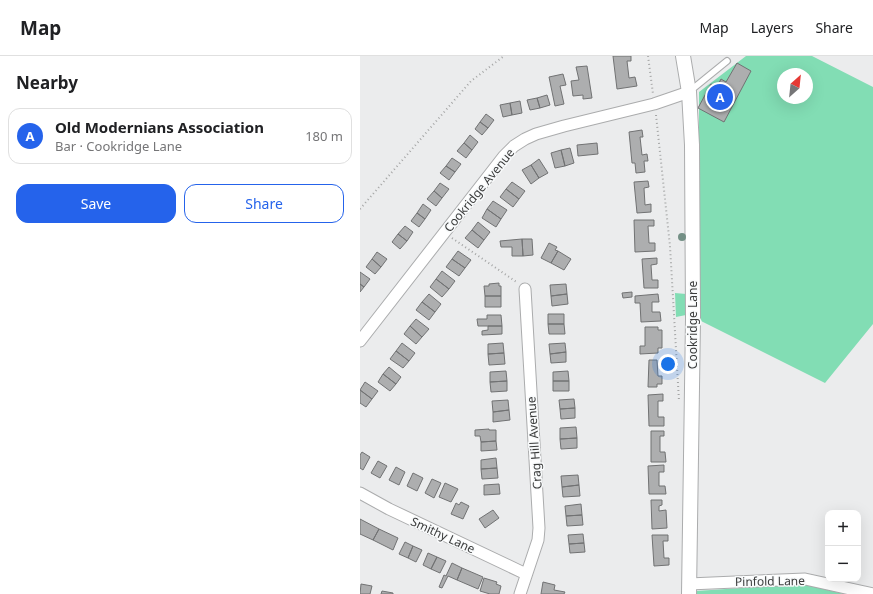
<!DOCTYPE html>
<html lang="en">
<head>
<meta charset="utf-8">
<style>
  :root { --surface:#fff; --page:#f2f2f2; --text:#202124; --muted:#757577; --line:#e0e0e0; --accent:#2563eb }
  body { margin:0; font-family:"Noto Sans",sans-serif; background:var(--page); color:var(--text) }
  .controls { position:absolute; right:12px; bottom:12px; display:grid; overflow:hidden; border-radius:8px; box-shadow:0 4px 16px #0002 }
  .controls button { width:36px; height:36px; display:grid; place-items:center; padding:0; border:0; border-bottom:1px solid var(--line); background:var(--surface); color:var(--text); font:20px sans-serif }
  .compass { position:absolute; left:417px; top:12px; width:36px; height:36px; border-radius:50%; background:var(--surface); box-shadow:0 4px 16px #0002; rotate:27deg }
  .you { position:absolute; left:308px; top:308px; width:14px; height:14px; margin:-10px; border:3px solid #fff; border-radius:50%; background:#1a73e8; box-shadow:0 0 0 6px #1a73e833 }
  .badge { display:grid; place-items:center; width:26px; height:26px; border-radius:50%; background:var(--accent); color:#fff; font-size:13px; font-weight:700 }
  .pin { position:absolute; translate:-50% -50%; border:2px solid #fff; box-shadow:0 1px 4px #0006 }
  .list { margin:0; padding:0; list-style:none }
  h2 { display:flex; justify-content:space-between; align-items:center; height:52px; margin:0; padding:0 16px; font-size:17px }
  h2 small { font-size:13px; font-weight:400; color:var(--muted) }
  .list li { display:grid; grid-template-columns:26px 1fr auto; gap:12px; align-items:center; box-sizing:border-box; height:56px; margin:0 8px 8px; padding:0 8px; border:1px solid var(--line); border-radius:12px }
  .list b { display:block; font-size:15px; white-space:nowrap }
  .list p { margin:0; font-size:13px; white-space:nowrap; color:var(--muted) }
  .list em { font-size:13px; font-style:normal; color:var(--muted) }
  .actions { display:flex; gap:8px; padding:12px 16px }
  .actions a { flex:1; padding:9px 0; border:1px solid var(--accent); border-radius:12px; text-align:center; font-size:14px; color:var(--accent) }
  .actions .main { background:var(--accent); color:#fff }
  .map { position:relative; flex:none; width:513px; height:538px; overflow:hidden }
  header { display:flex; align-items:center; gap:24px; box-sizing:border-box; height:56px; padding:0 20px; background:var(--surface); border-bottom:1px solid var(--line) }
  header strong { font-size:19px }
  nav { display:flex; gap:22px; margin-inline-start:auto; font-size:14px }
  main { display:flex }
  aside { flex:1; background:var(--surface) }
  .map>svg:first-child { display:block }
  .green { fill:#82ddb4; fill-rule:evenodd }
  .building { fill:#adaeaf; stroke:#717273 }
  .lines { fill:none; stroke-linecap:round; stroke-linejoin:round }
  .service-casing { stroke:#abacad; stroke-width:8 }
  .minor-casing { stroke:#abacad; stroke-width:13 }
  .tertiary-casing { stroke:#abacad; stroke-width:16 }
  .path { stroke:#a4a5a5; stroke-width:2; stroke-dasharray:1 3; stroke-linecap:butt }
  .service { stroke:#fff; stroke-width:5.5 }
  .minor { stroke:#fff; stroke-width:11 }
  .tertiary { stroke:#fff; stroke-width:14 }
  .tree { fill:#749086 }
  .labels { text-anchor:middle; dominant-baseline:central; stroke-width:3; stroke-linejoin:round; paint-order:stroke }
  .street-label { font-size:12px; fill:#3b3c3c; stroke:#f8fafb }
</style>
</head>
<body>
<header>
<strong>Map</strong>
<nav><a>Map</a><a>Layers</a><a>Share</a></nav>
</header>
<main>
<aside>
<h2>Nearby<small></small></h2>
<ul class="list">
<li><span class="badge">A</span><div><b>Old Modernians Association</b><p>Bar · Cookridge Lane</p></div><em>180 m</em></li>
</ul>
<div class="actions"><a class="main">Save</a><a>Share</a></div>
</aside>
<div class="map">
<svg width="513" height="538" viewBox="0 0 513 538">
  <rect width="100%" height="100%" fill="#ebeced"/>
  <!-- green -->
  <path class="green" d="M386 0H452L513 31V268L465 327 339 264V36ZM423 18H447V42H423Z
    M315 237 326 238V259L316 261Z
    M443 528 484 538H336V535Z"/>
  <!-- building -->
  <path class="building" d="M253 0H271V5H267L269 22 275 21 277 30 257 33Z
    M377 7 391 15 364 66 338 52 351 28 357 31 361 23 366 26Z
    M227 10 232 42 223 43V39L213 40 211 25 219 24 216 11Z
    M203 18 206 29 200 30 204 48 195 50 189 21Z
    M187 39 190 49 180 52 177 42Z
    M177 42 180 52 170 54 167 44Z
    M160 45 162 57 152 59 150 47Z
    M150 47 152 59 143 61 140 49Z
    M126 58 134 64 128 72 120 66Z
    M120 66 128 72 122 79 115 73Z
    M282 74 283 81H280L282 99 287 98 288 105H284L285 116 276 117 275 107H272L269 76Z
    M110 79 118 86 112 94 104 87Z
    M104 87 112 94 106 102 97 95Z
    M237 87 238 98 218 100 217 89Z
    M210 92 214 107 205 110 201 94Z
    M201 94 205 110 195 112 191 97Z
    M92 102 101 108 95 116 86 110Z
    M179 103 188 117 179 122 171 109Z
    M171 109 179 122 171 128 162 114Z
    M86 110 95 116 89 124 80 117Z
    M288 125 289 131 284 132 285 149 291 148V156L277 157 274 126Z
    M152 126 165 135 159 143 146 133Z
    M80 127 89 133 82 142 74 135Z
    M146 133 159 143 153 151 140 141Z
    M74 135 82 142 76 150 67 143Z
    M133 145 147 154 141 163 127 153Z
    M63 148 71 154 65 163 57 157Z
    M127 153 141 163 136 171 122 162Z
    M57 157 65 163 59 171 51 165Z
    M274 164H294V170H288L289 187H295V195L275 196Z
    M118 166 130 176 124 184 112 174Z
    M45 170 53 176 47 185 38 178Z
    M112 174 124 184 118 192 105 182Z
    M38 178 47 185 40 193 32 186Z
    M162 183H172L173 199 163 200Z
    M162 183 163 200H152V191H141L140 185Z
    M189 187 197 191 195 194 198 195 191 207 181 202Z
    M98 195 111 204 105 212 92 203Z
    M198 195 211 203 204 214 191 207Z
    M17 196 27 203 21 211 12 203Z
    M297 202V208L291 209 292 224H298V232H284L282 203Z
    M12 203 21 211 15 218 6 211Z
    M92 203 105 212 99 220 86 211Z
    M82 215 95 225 89 233 76 223Z
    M0 216 10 223 4 231 0 228Z
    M76 223 89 233 82 241 70 231Z
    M139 227V230H141V240H125L124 230H129V228Z
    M0 228 4 231 0 236Z
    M206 228 207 238 191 240 190 229Z
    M272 236V241L263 242 262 237Z
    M69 238 81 248 75 256 62 246Z
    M207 238 208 248 192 250 191 240Z
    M298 238 299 246H292V256H300L301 265 281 266 280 247H275V240Z
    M125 240H141V251H125Z
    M62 246 75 256 69 264 56 254Z
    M188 258H204V268H188Z
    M127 259H141L142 270H118L117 263H127Z
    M56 263 69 273 62 281 50 270Z
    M188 268H204L205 278H189Z
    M50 270 62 281 56 288 44 278Z
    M128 270H142V278L122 279V275L128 274Z
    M285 271H298V274H302V292H298V297L280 298V290H285Z
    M42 287 55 297 49 305 36 295Z
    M143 287 144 297 128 298V288Z
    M205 287 206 296 190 298 189 288Z
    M36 295 49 305 43 312 30 303Z
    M206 296V306L191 307 190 298Z
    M144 297 145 308 129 309 128 298Z
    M289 304H297L298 320H302V328H297V331H288Z
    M29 311 41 321 36 328 23 318Z
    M146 315 147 325 130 326V316Z
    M208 315 209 325H193V316Z
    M23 318 36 328 30 335 18 326Z
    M147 325V335L131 336 130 326Z
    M193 325H209V335H193Z
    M5 326 18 335 12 343 0 334Z
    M0 334 12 343 6 351 0 347Z
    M303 338V345H298V361H304V370H289L288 339Z
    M214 343 215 352 200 353 199 344Z
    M148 344 149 354 133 356 132 345Z
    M215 352V362L201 363 200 353Z
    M149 354 150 364 133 366V356Z
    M216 371 217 382 200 383V372Z
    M129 373V374H136V385L121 386 120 380H115V374Z
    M291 375H304V380H300V396H305L306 406H291Z
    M217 382V392L201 393 200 383Z
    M136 385 137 394 121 395V386Z
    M2 396 10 401 3 414 0 412V399Z
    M136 402 137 412 121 413V404Z
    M18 405 27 410 20 422 11 417Z
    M304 409V416H299V430H305L306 438H289L288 410Z
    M36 411 45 416 39 429 29 424Z
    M137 412 138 422 122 423 121 413Z
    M53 417 63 422 57 435 47 430Z
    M218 419 219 429 202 431 201 420Z
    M72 423 81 427 74 442 65 437Z
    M85 427 98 433 91 446 79 441Z
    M139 428 140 438 124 439V429Z
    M219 429 220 440 203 441 202 431Z
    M291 444H302V449L299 450V455L306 454 307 472 292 473Z
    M101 446 109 450 103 463 91 458 96 447 99 449Z
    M221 448 222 459 206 460 205 450Z
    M133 454 139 462 125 472 119 463Z
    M222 459 223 469 207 470 206 460Z
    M0 463 19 473 13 484 0 478Z
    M19 473 38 482 33 494 13 484Z
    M223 478 224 487 209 488 208 479Z
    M292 479H308V485H303L304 502H309V509L294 510Z
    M45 486 53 490 48 502 39 498Z
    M224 487 225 496 210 497 209 488Z
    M53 490 62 494 56 506 48 502Z
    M68 497 77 501 71 513 63 509Z
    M77 501 86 505 80 517 71 513Z
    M92 507 102 512 97 524 88 520 82 532 79 531 84 519 86 520Z
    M102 512 123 521 118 533 97 524Z
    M124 522 137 526 136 528 141 530 139 538H130L120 535Z
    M183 526 195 529 194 534 205 536 204 538H181Z
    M1 528 12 530 10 538H0Z
    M22 535 33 537V538H21Z"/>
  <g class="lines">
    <defs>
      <path id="service" d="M330 35 367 5"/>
      <path id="minor" d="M0 285 144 100 154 90 165 83 176 78 204 70 294 48 329 36
        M0 437 29 453 166 518
        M329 528 445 523 513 538
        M160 538 178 484 179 472 165 233"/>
      <path id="tertiary" d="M323 0 329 36 332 89 333 263 329 538"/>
    </defs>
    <!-- service casing -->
    <use href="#service" class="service-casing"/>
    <!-- minor casing -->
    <use href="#minor" class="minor-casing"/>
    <!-- tertiary casing -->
    <use href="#tertiary" class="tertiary-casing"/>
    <!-- path -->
    <path class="path" d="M288 0 293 38
      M296 59 310 190 319 345
      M0 153 111 25 144 0
      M92 182 158 227"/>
    <!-- service -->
    <use href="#service" class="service"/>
    <!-- minor -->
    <use href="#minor" class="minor"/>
    <!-- tertiary -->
    <use href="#tertiary" class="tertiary"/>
  </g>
  <!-- trees -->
  <circle class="tree" cx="322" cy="181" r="4"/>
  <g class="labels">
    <!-- street labels -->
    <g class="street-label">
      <text transform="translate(119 134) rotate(-51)">Cookridge Avenue</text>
      <text transform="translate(332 269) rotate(-90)">Cookridge Lane</text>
      <text transform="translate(174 387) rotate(-94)">Crag Hill Avenue</text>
      <text transform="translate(83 479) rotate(25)">Smithy Lane</text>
      <text transform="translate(410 525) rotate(-1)">Pinfold Lane</text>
    </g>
  </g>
</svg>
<div class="controls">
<button>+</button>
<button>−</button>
</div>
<svg class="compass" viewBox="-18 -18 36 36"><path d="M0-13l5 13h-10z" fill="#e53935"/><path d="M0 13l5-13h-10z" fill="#757577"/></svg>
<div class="you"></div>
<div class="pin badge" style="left:360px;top:41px">A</div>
</div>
</main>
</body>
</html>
